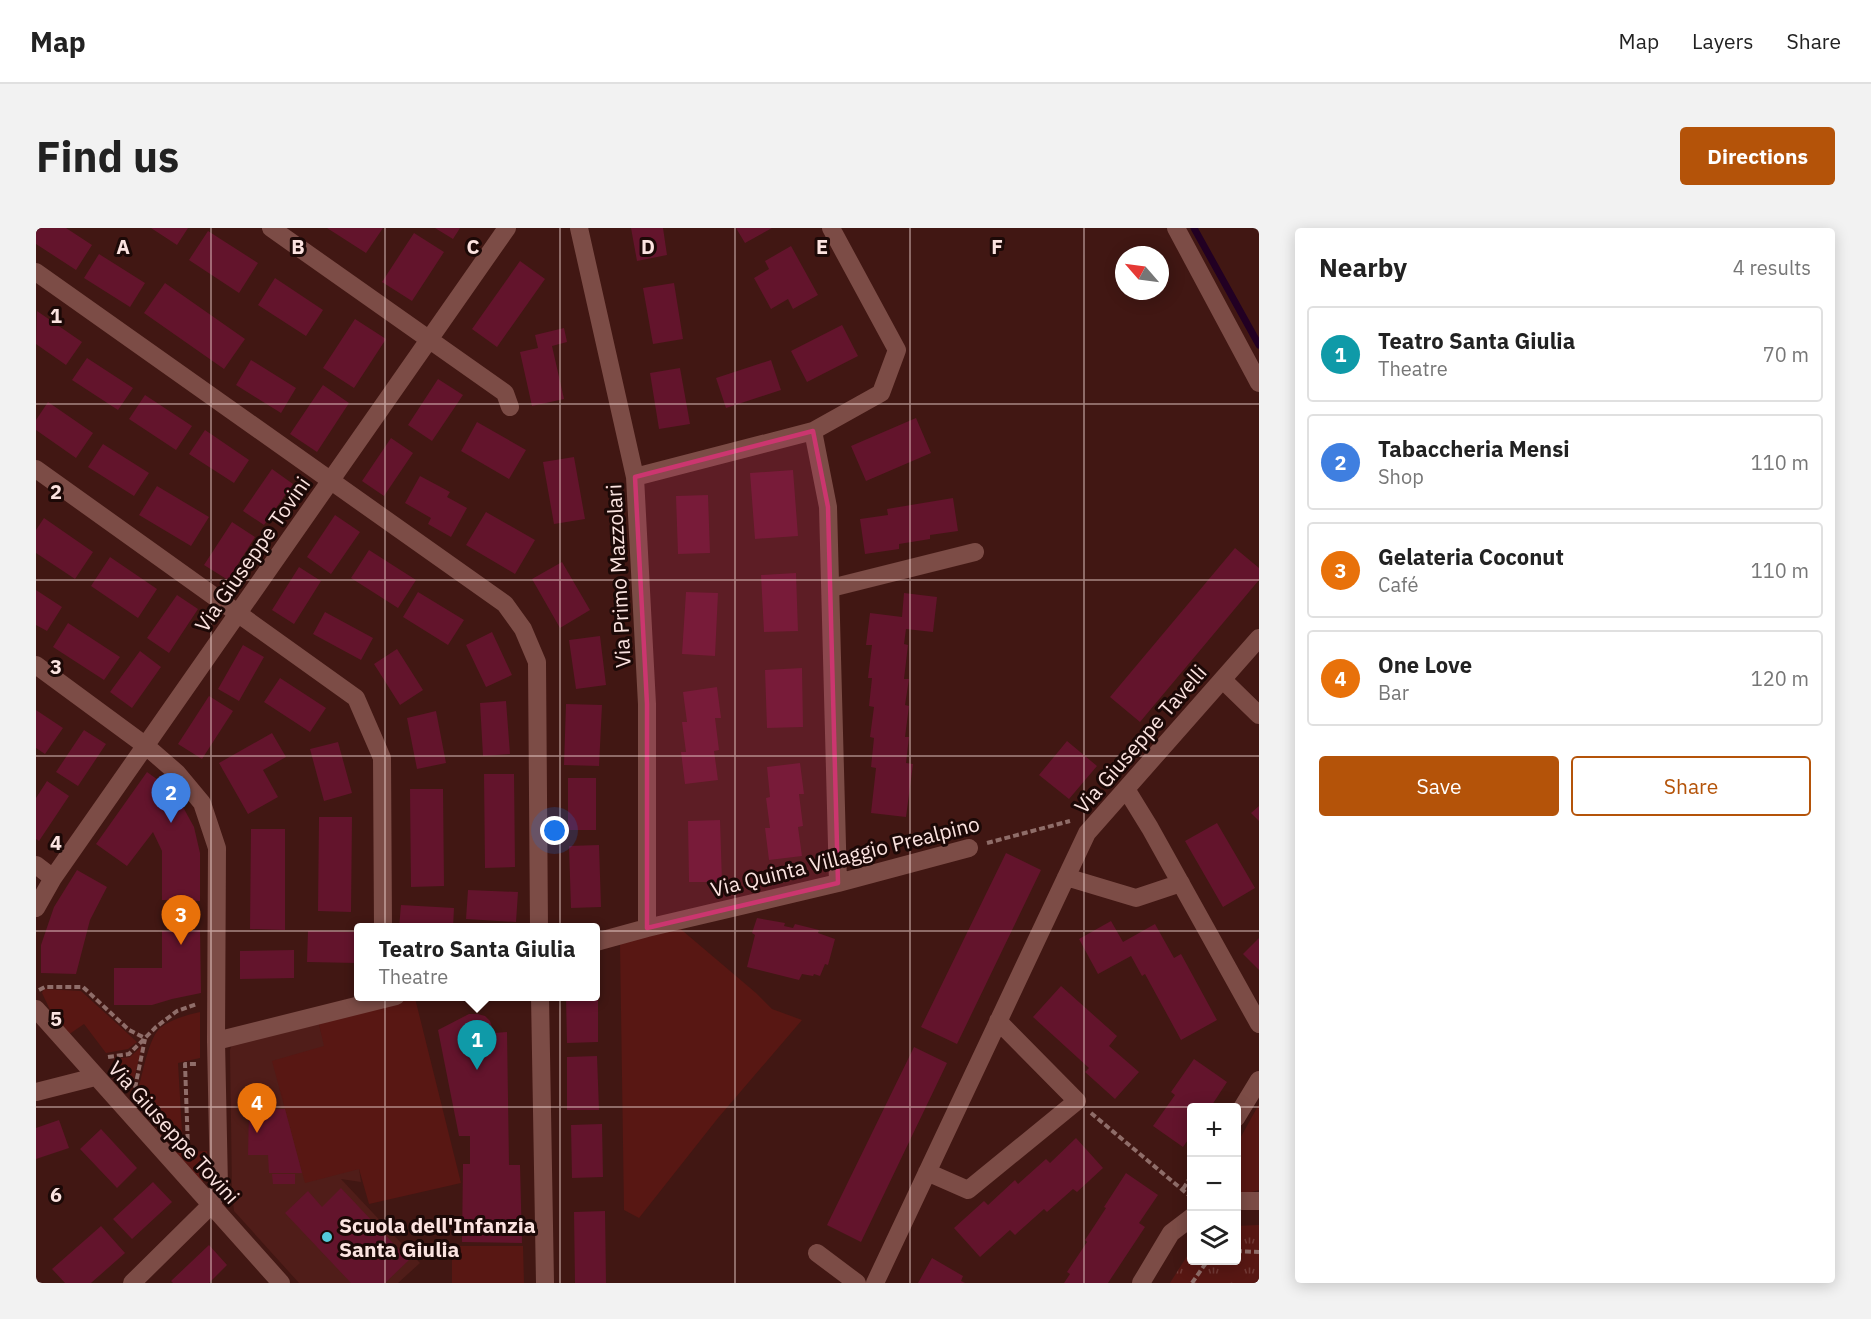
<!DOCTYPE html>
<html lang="en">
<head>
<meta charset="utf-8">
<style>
  :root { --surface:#fff; --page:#f2f2f2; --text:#222; --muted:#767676; --line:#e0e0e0; --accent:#b45309 }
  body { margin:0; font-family:"IBM Plex Sans",sans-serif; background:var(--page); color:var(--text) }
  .controls { position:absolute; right:18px; bottom:18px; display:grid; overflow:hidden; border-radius:6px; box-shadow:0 3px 15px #0003 }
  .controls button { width:54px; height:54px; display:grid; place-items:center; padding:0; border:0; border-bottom:2px solid var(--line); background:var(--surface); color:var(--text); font:30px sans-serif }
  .compass { position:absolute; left:1079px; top:18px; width:54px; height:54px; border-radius:50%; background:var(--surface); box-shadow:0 3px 15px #0003; rotate:298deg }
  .you { position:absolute; left:519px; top:603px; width:21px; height:21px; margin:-15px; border:4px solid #fff; border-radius:50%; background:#1a73e8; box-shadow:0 0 0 9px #1a73e833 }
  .badge { display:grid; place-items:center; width:39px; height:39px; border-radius:50%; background:var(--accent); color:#fff; font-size:20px; font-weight:700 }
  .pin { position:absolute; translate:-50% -50px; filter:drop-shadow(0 2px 3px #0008) }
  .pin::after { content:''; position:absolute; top:32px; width:21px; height:18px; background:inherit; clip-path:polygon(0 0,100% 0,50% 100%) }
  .popup { position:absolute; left:318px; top:695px; width:246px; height:78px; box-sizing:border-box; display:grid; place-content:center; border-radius:6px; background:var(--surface); filter:drop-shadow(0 2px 4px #0005); font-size:20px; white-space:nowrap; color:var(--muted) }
  .popup b { font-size:22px; color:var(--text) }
  .popup::after { content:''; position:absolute; left:50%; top:100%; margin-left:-12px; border:12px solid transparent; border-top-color:var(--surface) }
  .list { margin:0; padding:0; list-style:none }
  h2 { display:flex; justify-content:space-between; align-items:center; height:78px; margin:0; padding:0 24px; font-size:26px }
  h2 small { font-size:20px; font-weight:400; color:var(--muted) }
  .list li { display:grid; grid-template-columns:39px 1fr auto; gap:18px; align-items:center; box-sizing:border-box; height:96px; margin:0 12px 12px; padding:0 12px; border:2px solid var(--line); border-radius:6px }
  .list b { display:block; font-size:22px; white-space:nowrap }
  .list p { margin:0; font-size:20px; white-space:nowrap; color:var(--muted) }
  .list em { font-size:20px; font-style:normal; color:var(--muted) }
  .actions { display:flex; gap:12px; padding:18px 24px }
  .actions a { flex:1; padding:14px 0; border:2px solid var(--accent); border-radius:6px; text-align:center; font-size:21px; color:var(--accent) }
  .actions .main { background:var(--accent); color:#fff }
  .icon { flex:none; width:33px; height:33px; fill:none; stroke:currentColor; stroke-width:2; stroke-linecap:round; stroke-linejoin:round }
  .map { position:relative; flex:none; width:1223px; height:1055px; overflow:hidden; border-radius:6px }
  header { display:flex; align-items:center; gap:36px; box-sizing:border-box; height:84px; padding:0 30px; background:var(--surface); border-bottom:2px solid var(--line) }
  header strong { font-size:28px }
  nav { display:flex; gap:33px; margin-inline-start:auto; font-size:21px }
  .intro { display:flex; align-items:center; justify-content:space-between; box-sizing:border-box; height:144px; padding:0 36px }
  h1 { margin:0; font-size:42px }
  .button { padding:15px 27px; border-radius:6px; background:var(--accent); color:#fff; font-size:21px; font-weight:700 }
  main { display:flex; gap:36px; padding:0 36px }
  aside { flex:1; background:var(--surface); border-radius:6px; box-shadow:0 3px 15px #0003 }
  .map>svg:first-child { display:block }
  .built { fill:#501d19 }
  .grass { fill:#581713 }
  .park { fill:url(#park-tufts) }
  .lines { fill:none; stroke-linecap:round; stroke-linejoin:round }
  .stream { stroke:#220023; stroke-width:7 }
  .building { fill:#63142c }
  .path { stroke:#8f6d69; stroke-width:4; stroke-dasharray:6 3; stroke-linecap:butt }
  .street { stroke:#7c4c46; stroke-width:18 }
  .secondary { stroke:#7c4c46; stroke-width:18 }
  .marked { fill:#cb366f; fill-opacity:0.2; stroke:#cb366f; stroke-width:4.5; stroke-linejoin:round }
  .grid { fill:none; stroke:#fbe3e0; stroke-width:1.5; stroke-opacity:0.55 }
  .poi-dot { fill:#53cbdb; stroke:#1c0907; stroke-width:2 }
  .labels { text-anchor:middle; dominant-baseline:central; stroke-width:6; stroke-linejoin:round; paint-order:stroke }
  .street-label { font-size:21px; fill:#fbe3e0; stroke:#1c0907 }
  .poi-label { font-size:21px; font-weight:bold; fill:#fbe3e0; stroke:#1c0907; text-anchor:start }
  .grid-label { font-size:20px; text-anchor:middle; font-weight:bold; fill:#fbe3e0; stroke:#1c0907; stroke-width:6; stroke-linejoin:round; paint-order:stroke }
</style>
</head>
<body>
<header>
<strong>Map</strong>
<nav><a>Map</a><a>Layers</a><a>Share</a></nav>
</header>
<div class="intro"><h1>Find us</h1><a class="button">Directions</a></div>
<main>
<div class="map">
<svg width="1223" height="1055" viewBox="0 0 1223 1055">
  <defs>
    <pattern id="park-tufts" width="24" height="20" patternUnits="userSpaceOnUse" patternTransform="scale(1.5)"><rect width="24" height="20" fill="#581713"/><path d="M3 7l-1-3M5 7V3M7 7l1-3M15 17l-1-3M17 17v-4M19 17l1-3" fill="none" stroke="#713935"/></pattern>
  </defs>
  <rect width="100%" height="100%" fill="#411713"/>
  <!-- built -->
  <path class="built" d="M283 796 323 941 325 954 305 951 384 1035 362 1055H263L198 983 196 965 194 822 196 817Z"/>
  <!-- grass -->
  <path class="grass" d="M641 698 720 765 736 781 766 792 682 890 603 990 588 982 584 715Z
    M8 761 45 763 101 814 92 821 70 825 48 796 32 807 18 790 6 765Z
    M379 770 425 955 333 976 323 941 269 955 236 833 288 818 283 796Z
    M164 784V830L142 835 146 904 143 906 103 858C107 844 113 810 124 800 135 791 151 787 164 784Z
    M106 818 97 855 77 831 94 829Z
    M1223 876V962L1201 968V916Z
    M171 923V950L165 955 131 925Z
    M416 1018H487L488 1055H416Z"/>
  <!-- park -->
  <path class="park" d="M1223 997V1055H1134L1155 1022 1156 1032H1200L1201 998Z"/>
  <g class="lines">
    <!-- stream -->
    <path class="stream" d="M1158 0 1223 117"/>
  </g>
  <!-- building -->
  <path class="building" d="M0 0H30L56 17 40 42 0 16Z
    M115 0H152L141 17Z
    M291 0H347L330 25Z
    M399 0H424L417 11Z
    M595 0H627L631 27 601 33Z
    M700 0H736L709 15Z
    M172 3 222 35 203 65 153 32Z
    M378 5 408 24 376 73 346 54Z
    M755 18 782 67 757 81 752 71 735 81 718 50 733 41 729 33Z
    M63 26 109 55 94 79 48 50Z
    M484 33 509 51 461 119 436 101Z
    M239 50 287 82 270 108 222 77Z
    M129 55 209 111 188 141 108 85Z
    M638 55 647 111 617 116 607 60Z
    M1 83 46 114 30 137 0 116Z
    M319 91 350 111 318 160 287 140Z
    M806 97 822 128 771 154 755 123Z
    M528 100 531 114 516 118 528 171 496 178 484 124 502 120 499 107Z
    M51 130 97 160 82 182 36 152Z
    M215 132 260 160 245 185 200 157Z
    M735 132 745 162 690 180 680 150Z
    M644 140 654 196 623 201 614 145Z
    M402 151 427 167 396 213 372 197Z
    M287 157 313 175 281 224 254 206Z
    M109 167 156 198 140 222 93 191Z
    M12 174 57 205 40 230 0 202V192Z
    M880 190 895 225 830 253 815 218Z
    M441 194 490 222 473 251 425 223Z
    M169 202 213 232 198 255 153 226Z
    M355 210 377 225 348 268 326 253Z
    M67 216 113 245 98 268 52 239Z
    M538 229 549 291 518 296 507 234Z
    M236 241 257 256 228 297 207 283Z
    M757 242 762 308 719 311 714 245Z
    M384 248 414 264 411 269 431 280 415 309 392 296 395 290 369 275Z
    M121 258 173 289 155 318 103 287Z
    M672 267 674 325 642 326 640 268Z
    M917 270 922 303 894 307V311L863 316V321L829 326 824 291 852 287 851 281Z
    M450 284 499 312 479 346 430 317Z
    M299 287 324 304 295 346 271 329Z
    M8 290 57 324 39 351 0 325V302Z
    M196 294 219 309 192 352 168 337Z
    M1199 320 1223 340V352L1104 494 1074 469Z
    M333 322 380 352 362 380 315 350Z
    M74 329 121 361 102 390 55 358Z
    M526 334 554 382 524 400 496 351Z
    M263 339 285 353 258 396 236 382Z
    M760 345 762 403 728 404 725 347Z
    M0 362 26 379 11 403 0 397Z
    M382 364 428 392 412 417 367 389Z
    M650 364 682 365 679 428 646 426Z
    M868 365 901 369 897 404 870 401 868 416 872 417 868 451H873L869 477 873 478 869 509H873L870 535 877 536 870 589 835 585 840 540 835 539 838 510 834 509 838 479 833 478 836 450H832L836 417H830L834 385 866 389Z
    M141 367 162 381 133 425 111 410Z
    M289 384 337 410 325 432 277 406Z
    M32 395 84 429 68 452 17 419Z
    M456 404 476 447 450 459 430 417Z
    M564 408 570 457 540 461 533 412Z
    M207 417 228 429 203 473 182 461Z
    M361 421 387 462 364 477 338 436Z
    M104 423 125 439 96 480 74 464Z
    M766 440 767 499 731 500 729 442Z
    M244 450 290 480 274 504 228 474Z
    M681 459 685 490H679L683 522 678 523 682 552 649 556 645 524H650L646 494H651L647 464Z
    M173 468 197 483 166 531 142 516Z
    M470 473 474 526 447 528 444 475Z
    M530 476 566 477 563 538 528 537Z
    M0 482 27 500 9 526 0 520Z
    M400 483 410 535 381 541 371 490Z
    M48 502 70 516 42 558 20 544Z
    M236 505 250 529 227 542 242 569 212 586 183 535Z
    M1031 513 1061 538 1033 571 1003 547Z
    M302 514 316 565 288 573 274 521Z
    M764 535 768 566H763L767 598 762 599 766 628 733 632 729 600H734L730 570 734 569 731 539Z
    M111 544 129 557 142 570 158 599 164 625V673L126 672V623L117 604 91 638 60 616Z
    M448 546H478L479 639 449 640Z
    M532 550H560V602H532Z
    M11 553 33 568 3 613 0 611V570Z
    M374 561H407L408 658 375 659Z
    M1223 578V593L1215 585Z
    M283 589H316L315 684 282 683Z
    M684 592 686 654H653L652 593Z
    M1181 595 1219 660 1187 679 1149 613Z
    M215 601H249V702L214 701Z
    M563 617 565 679 535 680 533 618Z
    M970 625 1005 642 921 816 885 799Z
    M41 642 71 659 54 692 40 746 5 745V717L18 679Z
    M432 662 482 664 480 694 430 691Z
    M365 677 418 680 417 700H363Z
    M721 690 749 695 748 698 757 700 759 696 783 702 782 705 799 711 792 737 789 736 784 748 778 746 777 748 766 746 763 752 711 739 719 707 716 705Z
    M1075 693 1087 714 1119 696 1138 730 1145 726 1181 792 1145 812 1109 746 1106 748 1095 728 1062 746 1043 711Z
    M164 702 165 765 136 771 116 777H78V740H126V703Z
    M272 703 322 704V735L271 734Z
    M1223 710V742L1207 726Z
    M258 722V750L204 751V723Z
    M1025 758 1081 808 1073 818 1103 844 1079 871 1049 844 1053 840 997 789Z
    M560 761H562V814L531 815 530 768H560Z
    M433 786H442L449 788 454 793 458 805 471 804 473 937H484L486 1015 426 1014 427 936H434V908H423L402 802Z
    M878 819 911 835 825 1014 791 997Z
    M561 828 563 882H531V829Z
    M1158 831 1191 854 1174 880H1156V906L1147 919 1117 898 1139 867 1135 864Z
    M249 881 261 926 266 945H233L232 927H212L213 882Z
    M23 892 33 920 0 931V900Z
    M566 896 567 949 536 950 535 897Z
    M65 901 101 940 81 960 44 921Z
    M1040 910 1067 940 1041 964 1037 961 1011 984 1008 981 979 1007 974 1002 944 1029 918 1000 948 973 952 977 979 952 982 956 1010 931 1014 935Z
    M1090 945 1122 967 1103 995 1109 999 1072 1055H1028L1034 1046 1031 1044 1051 1014 1049 1012 1070 980 1068 979Z
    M236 946H259V956H237Z
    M117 954 136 974 96 1011 77 991Z
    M305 960 373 1032 349 1055H315L249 985 272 963 286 979Z
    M569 983 570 1055H539L538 984Z
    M65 998 89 1025 55 1055H29L16 1041Z
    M173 1017 191 1037 173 1055H137L135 1053Z
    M896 1030 927 1048 925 1053 929 1055H882Z"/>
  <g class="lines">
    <!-- path -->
    <path class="path" d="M951 615 1034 593
      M3 762 9 759H47L93 802 109 810
      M72 829 93 826 120 799 141 783 161 776
      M99 860 109 811
      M1055 885 1155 969
      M152 921 149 836H161
      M1147 961 1156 947
      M1200 1023 1223 1024
      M1156 1055 1172 1032"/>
    <!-- street -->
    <path class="street" d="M235 0 469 165 474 179
      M543 0 599 249 611 476V700
      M0 44 469 376 487 401 501 434 503 700
      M777 203 792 279 802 655
      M0 241 320 470 346 530 347 700
      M599 249 777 203 845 165 861 122 795 0
      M795 360 939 324
      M0 437 110 518 141 545 166 575 181 620 180 813 183 959 175 977 96 1055
      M1187 452 1223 487
      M1090 561 1114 600 1223 796
      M0 637 17 650
      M1030 649 1100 670 1145 655
      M0 680 17 650 471 0
      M560 714 611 700 802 655 933 620
      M504 768 509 1055
      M0 781 245 1055
      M180 813 360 768
      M0 864 59 849
      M1200 890 1223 852
      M891 944 932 962 1041 873 962 793
      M1200 973H1223
      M781 1025 821 1055
      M839 1055 1051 605 1223 410
      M1105 1055 1135 1005 1156 989"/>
    <!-- secondary -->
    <path class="secondary" d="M1140 0 1223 155"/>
  </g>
  <!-- marked area -->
  <path class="marked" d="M777 203 792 279 802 655 611 700V476L599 249Z"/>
  <!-- grid -->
  <path class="grid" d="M175 0V1055M349 0V1055M524 0V1055M699 0V1055M874 0V1055M1048 0V1055M0 176H1223M0 352H1223M0 528H1223M0 703H1223M0 879H1223"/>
  <!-- markers -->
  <circle class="poi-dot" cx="291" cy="1009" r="6"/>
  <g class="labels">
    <!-- street labels -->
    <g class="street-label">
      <text transform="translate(216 326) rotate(-55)">Via Giuseppe Tovini</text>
      <text transform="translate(582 348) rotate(-93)">Via Primo Mazzolari</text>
      <text transform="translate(1104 511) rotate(-49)">Via Giuseppe Tavelli</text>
      <text transform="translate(809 628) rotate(-14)">Via Quinta Villaggio Prealpino</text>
      <text transform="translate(138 904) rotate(48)">Via Giuseppe Tovini</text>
    </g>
    <!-- poi labels -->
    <g class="poi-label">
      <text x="303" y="997">Scuola dell'Infanzia<tspan x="303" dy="24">Santa Giulia</tspan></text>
    </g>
  </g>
  <g class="grid-label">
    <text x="87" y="26">A</text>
    <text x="262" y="26">B</text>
    <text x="437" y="26">C</text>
    <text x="612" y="26">D</text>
    <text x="786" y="26">E</text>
    <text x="961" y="26">F</text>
    <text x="20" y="95">1</text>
    <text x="20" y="271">2</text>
    <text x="20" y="446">3</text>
    <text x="20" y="622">4</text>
    <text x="20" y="798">5</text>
    <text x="20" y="974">6</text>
  </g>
</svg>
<div class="controls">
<button>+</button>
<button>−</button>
<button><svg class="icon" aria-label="layers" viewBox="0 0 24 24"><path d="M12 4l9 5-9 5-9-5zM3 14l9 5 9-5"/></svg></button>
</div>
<svg class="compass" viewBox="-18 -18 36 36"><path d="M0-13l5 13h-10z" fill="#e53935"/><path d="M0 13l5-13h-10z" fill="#767676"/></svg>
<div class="you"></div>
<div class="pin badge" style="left:441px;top:842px;background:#0f9aa8">1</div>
<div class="popup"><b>Teatro Santa Giulia</b>Theatre</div>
<div class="pin badge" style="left:135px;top:595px;background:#3f7fe0">2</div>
<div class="pin badge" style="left:145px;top:717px;background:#e8710a">3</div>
<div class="pin badge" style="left:221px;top:905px;background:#e8710a">4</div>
</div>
<aside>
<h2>Nearby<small>4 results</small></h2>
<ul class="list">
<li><span class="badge" style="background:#0f9aa8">1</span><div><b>Teatro Santa Giulia</b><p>Theatre</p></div><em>70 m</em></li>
<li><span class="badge" style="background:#3f7fe0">2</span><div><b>Tabaccheria Mensi</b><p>Shop</p></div><em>110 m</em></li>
<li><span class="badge" style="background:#e8710a">3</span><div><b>Gelateria Coconut</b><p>Café</p></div><em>110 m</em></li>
<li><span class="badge" style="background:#e8710a">4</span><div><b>One Love</b><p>Bar</p></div><em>120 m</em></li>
</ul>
<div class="actions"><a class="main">Save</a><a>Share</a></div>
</aside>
</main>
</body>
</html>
